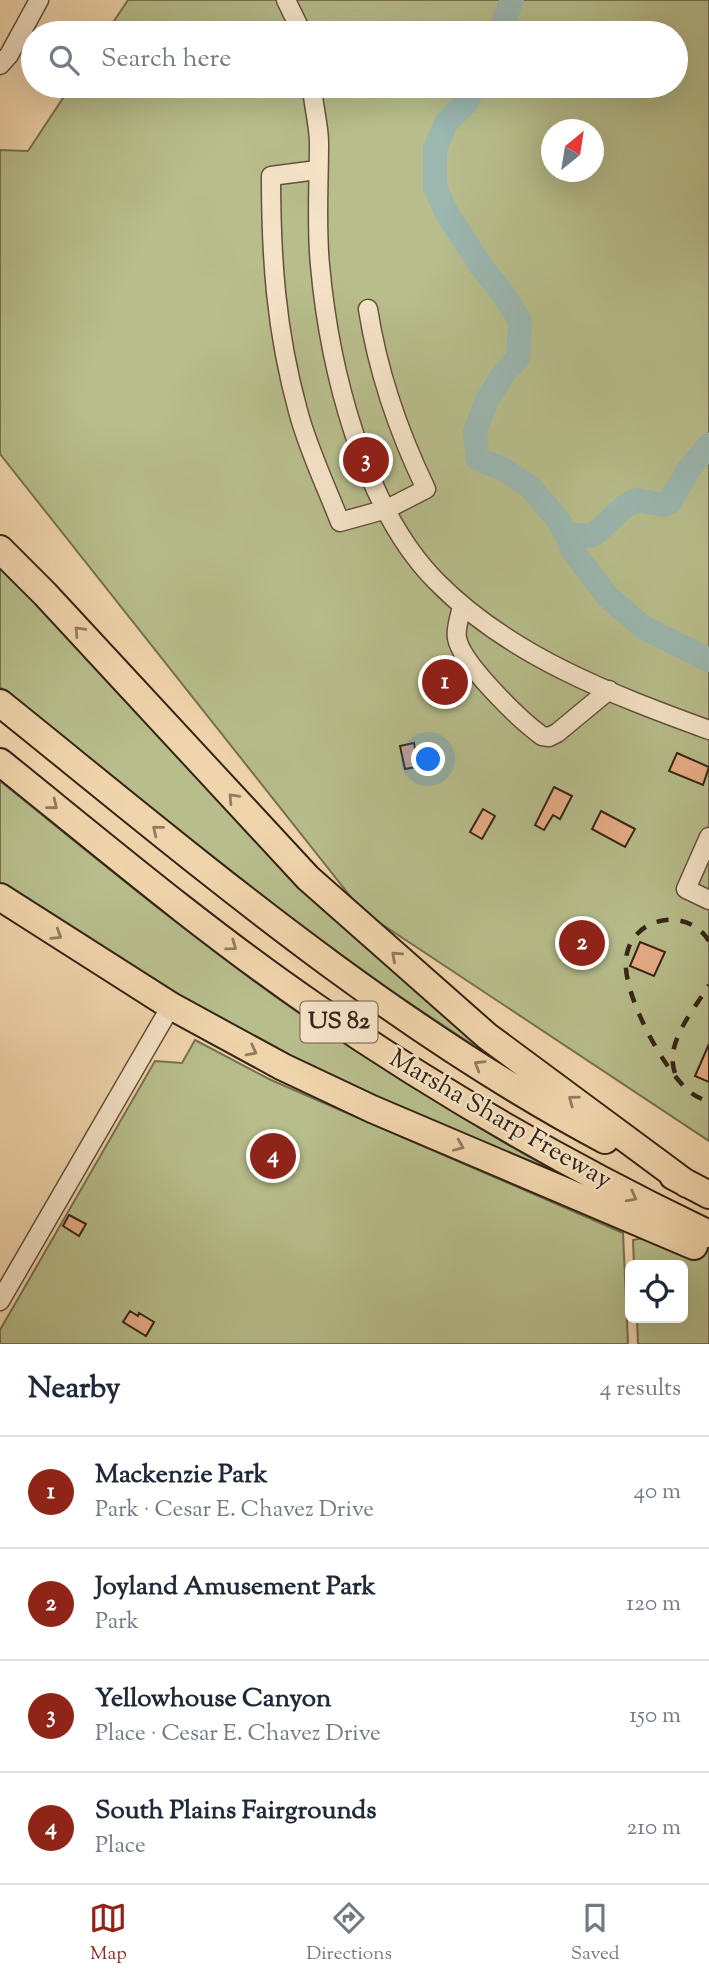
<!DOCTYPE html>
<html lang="en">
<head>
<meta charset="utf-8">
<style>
  :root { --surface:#fff; --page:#f2f2f3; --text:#1f2937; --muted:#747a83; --line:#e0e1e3; --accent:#8f2418 }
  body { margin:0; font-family:"Sorts Mill Goudy",serif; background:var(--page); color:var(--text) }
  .controls { position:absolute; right:21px; bottom:21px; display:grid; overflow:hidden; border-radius:10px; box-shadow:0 7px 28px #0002 }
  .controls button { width:63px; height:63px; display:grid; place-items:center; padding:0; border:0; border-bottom:2px solid var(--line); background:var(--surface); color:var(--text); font:35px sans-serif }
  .compass { position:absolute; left:541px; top:119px; width:63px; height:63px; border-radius:50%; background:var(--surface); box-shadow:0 7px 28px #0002; rotate:30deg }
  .you { position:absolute; left:429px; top:760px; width:24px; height:24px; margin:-18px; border:5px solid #fff; border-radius:50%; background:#1a73e8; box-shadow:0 0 0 10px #1a73e833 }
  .badge { display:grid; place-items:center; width:46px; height:46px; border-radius:50%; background:var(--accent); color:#fff; font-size:23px; font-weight:700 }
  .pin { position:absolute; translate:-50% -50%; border:4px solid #fff; box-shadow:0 2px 7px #0006 }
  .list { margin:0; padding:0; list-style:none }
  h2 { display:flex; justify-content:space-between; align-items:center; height:91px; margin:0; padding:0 28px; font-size:30px }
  h2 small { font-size:23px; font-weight:400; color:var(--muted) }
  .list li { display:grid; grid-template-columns:46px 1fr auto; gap:21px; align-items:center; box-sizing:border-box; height:112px; padding:0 28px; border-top:2px solid var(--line) }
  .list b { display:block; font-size:26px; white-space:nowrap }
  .list p { margin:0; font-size:23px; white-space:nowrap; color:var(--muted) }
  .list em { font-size:23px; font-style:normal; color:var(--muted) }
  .icon { flex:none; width:38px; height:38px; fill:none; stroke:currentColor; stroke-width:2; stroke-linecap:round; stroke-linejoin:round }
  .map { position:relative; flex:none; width:709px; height:1344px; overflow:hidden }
  .search { position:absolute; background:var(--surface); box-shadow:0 7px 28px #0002; left:21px; right:21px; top:21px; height:77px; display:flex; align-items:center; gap:18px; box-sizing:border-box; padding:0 24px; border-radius:38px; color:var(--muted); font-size:26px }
  .sheet { height:539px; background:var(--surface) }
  nav { display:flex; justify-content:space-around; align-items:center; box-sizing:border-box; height:98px; border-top:2px solid var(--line); background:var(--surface); font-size:19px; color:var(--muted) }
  nav a { display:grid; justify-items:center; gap:4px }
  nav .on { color:var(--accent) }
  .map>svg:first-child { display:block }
  .green { fill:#b7bd8b; stroke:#767150; stroke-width:2; fill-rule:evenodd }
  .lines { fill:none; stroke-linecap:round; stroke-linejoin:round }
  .river { stroke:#9bb7b0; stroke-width:24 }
  .building { fill:#e8ad86; stroke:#352515; stroke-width:2 }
  .minor-casing { stroke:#64513a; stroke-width:21 }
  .highway-casing { stroke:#352515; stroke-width:30 }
  .minor { stroke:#f5e3c8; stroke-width:18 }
  .highway { stroke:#f0d4ab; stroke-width:26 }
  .rail { stroke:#352515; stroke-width:4.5; stroke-dasharray:12 12; stroke-linecap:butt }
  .oneway { stroke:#927c60 }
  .labels { text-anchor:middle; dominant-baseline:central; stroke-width:5; stroke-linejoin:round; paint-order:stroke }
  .shield { fill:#f5e3c8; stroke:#6f5e4b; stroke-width:2 }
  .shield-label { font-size:24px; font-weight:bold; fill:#352515 }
  .street-label { font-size:26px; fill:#352515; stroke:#f5e3c8 }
</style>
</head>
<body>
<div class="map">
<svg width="709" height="1344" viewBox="0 0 709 1344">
  <rect width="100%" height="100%" fill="#f0d4ab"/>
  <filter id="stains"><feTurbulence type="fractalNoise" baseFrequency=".00286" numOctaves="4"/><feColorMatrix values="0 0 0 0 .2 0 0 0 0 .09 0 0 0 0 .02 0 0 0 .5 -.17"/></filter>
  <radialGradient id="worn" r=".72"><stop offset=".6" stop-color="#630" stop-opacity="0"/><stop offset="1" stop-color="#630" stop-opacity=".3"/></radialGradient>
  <!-- green -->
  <path class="green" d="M128 0H709V1141L362 911 0 454V150L28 151 71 86H676V33H106ZM552 130H594V172H552Z
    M0 567 477 1040 473 1045 376 981 278 909 0 687Z
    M0 781C96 858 192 938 293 1009 375 1065 459 1117 545 1166L542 1172 318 1071 259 1040 168 989 0 884Z
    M195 1040 271 1080 623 1233 628 1344H0V1330L155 1061 182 1063Z
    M709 1226V1344H638L637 1318H683V1265H634L633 1240Z"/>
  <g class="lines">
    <!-- river -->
    <path class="river" d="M499 33 512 0
      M475 86 466 103 446 123 435 149V187L447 213 480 265 502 292 520 321 518 358 504 373 486 402 475 432 478 459 503 469 530 487 559 521 575 554 608 597 643 627 709 660
      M569 542 574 535 590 536 597 532 625 506 637 500 664 505 670 502 688 470 709 445"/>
  </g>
  <!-- building -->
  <path class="building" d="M414 743 415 749 419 748 422 766 405 769 400 746Z
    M677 753 709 767 703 785 669 771Z
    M554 787 572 796 560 819 553 815 544 830 535 825Z
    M483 809 495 816 482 839 470 832Z
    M601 811 635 829 625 847 592 829Z
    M640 942 665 952 654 976 630 966Z
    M709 1044V1082L695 1076Z
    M69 1215 86 1224 79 1236 63 1226Z
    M130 1311 138 1316 139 1313 154 1322 146 1336 123 1322Z"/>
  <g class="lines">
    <defs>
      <path id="minor" d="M286 0 302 33
        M0 65 9 55 39 0
        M312 86C313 105 319 125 319 143 319 184 316 225 320 265 329 366 363 508 437 582 510 656 613 695 709 730
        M317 170 271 176C271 259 276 331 298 411 308 449 326 486 340 522L387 509 426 489C398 431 378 373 368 309
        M462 605C461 614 455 628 457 638 461 663 520 720 542 736L549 737 557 733 609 690
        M709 837 686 889 709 900
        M0 1301 171 1006"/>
      <path id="highway" d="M0 549 45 594 308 878 487 1036 687 1184
        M0 703C194 859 385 1023 605 1140
        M0 762C103 845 205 931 314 1006 440 1093 572 1168 709 1234
        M0 897 171 1006 283 1067 372 1109 694 1246
        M673 1176 709 1195"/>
    </defs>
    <!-- minor casing -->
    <use href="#minor" class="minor-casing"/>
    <!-- highway casing -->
    <use href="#highway" class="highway-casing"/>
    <!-- minor -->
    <use href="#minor" class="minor"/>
    <!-- highway -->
    <use href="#highway" class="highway"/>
    <!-- rail -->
    <path class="rail" d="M709 941C687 905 630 917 626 959 622 993 664 1071 690 1092 696 1097 702 1099 709 1102
      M675 1073C664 1043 694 1010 709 985"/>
  </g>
  <!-- one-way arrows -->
  <defs><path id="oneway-chevron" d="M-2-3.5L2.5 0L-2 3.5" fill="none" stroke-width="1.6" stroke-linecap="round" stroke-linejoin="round" transform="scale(1.75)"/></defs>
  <g class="oneway">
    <use href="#oneway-chevron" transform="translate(79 631) rotate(-133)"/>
    <use href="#oneway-chevron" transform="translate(233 798) rotate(-133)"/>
    <use href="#oneway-chevron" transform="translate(53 805) rotate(39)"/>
    <use href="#oneway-chevron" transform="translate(157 830) rotate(-141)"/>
    <use href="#oneway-chevron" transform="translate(57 935) rotate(32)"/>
    <use href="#oneway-chevron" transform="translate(232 946) rotate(36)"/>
    <use href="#oneway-chevron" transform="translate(396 956) rotate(-138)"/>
    <use href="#oneway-chevron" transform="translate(252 1051) rotate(28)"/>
    <use href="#oneway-chevron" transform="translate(479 1065) rotate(-149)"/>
    <use href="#oneway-chevron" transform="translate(573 1100) rotate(-144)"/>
    <use href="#oneway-chevron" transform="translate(459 1146) rotate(23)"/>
    <use href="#oneway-chevron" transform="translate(632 1197) rotate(28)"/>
  </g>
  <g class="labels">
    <!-- shield labels -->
    <rect class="shield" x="300.5" y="1001.5" width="77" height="41" rx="5"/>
    <g class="shield-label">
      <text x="339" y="1022">US 82</text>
    </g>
    <!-- street labels -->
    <g class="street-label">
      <text transform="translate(500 1120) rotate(30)">Marsha Sharp Freeway</text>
    </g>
  </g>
  <rect width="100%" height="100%" filter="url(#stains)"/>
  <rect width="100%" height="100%" fill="url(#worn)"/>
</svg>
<div class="controls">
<button><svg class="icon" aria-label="locate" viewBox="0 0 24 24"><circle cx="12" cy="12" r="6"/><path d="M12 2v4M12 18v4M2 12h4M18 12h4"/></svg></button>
</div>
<svg class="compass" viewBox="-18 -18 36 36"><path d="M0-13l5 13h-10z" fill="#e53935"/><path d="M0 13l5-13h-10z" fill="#747a83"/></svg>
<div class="you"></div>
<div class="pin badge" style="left:445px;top:682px">1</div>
<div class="pin badge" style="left:582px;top:943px">2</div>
<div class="pin badge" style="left:366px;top:460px">3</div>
<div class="pin badge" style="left:273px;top:1156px">4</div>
<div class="search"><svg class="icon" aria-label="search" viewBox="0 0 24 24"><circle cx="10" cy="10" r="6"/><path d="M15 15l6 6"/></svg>Search here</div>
</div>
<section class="sheet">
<h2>Nearby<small>4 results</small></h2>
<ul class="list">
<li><span class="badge">1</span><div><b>Mackenzie Park</b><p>Park · Cesar E. Chavez Drive</p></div><em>40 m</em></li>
<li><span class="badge">2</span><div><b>Joyland Amusement Park</b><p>Park</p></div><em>120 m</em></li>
<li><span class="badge">3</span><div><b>Yellowhouse Canyon</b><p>Place · Cesar E. Chavez Drive</p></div><em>150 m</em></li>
<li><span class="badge">4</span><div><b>South Plains Fairgrounds</b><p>Place</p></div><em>210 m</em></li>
</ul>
</section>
<nav>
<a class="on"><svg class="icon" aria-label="map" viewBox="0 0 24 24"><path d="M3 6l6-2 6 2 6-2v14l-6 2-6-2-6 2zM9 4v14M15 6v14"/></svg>Map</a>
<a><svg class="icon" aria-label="directions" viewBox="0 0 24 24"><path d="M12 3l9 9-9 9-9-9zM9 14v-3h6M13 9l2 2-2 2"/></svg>Directions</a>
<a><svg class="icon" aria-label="saved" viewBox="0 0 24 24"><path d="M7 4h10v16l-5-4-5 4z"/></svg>Saved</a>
</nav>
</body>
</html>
